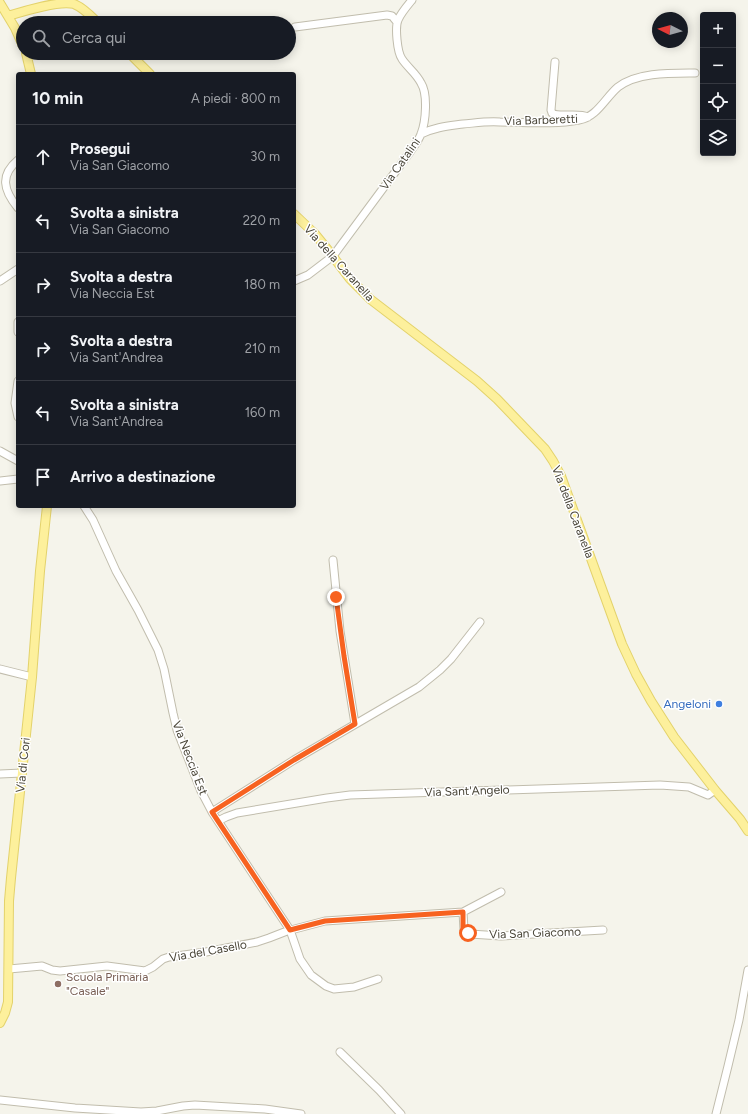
<!DOCTYPE html>
<html lang="it">
<head>
<meta charset="utf-8">
<style>
  :root { --surface:#171b24; --page:#242831; --text:#f1f3f6; --muted:#9ea1a6; --line:#363941 }
  body { margin:0; font-family:Figtree,sans-serif; background:var(--page); color:var(--text) }
  .controls { position:absolute; right:12px; top:12px; display:grid; overflow:hidden; border-radius:4px; box-shadow:0 2px 10px #0003 }
  .controls button { width:36px; height:36px; display:grid; place-items:center; padding:0; border:0; border-bottom:1px solid var(--line); background:var(--surface); color:var(--text); font:20px sans-serif }
  .compass { position:absolute; left:652px; top:12px; width:36px; height:36px; border-radius:50%; background:var(--surface); box-shadow:0 2px 10px #0003; rotate:276deg }
  .stop { position:absolute; width:12px; height:12px; margin:-9px; border:3px solid #f76220; border-radius:50%; background:#fff }
  .stop.end { background:#f76220; border-color:#fff; box-shadow:0 1px 4px #0008 }
  .list { margin:0; padding:0; list-style:none }
  h2 { display:flex; justify-content:space-between; align-items:center; height:52px; margin:0; padding:0 16px; font-size:17px }
  h2 small { font-size:13px; font-weight:400; color:var(--muted) }
  .list li { display:grid; grid-template-columns:26px 1fr auto; gap:12px; align-items:center; box-sizing:border-box; height:64px; padding:0 16px; border-top:1px solid var(--line) }
  .list b { display:block; font-size:15px; white-space:nowrap }
  .list p { margin:0; font-size:13px; white-space:nowrap; color:var(--muted) }
  .list em { font-size:13px; font-style:normal; color:var(--muted) }
  .icon { flex:none; width:22px; height:22px; fill:none; stroke:currentColor; stroke-width:2; stroke-linecap:round; stroke-linejoin:round }
  .map { position:relative; flex:none; width:748px; height:1114px; overflow:hidden }
  .search { position:absolute; background:var(--surface); box-shadow:0 2px 10px #0003; left:16px; top:16px; width:280px; height:44px; display:flex; align-items:center; gap:10px; box-sizing:border-box; padding:0 14px; border-radius:22px; color:var(--muted); font-size:15px }
  .panel { position:absolute; background:var(--surface); box-shadow:0 2px 10px #0003; left:16px; top:72px; width:280px; height:436px; border-radius:4px }
  .map>svg:first-child { display:block }
  .lines { fill:none; stroke-linecap:round; stroke-linejoin:round }
  .minor-casing { stroke:#c1bdad; stroke-width:9 }
  .major-casing { stroke:#e3d26b; stroke-width:10 }
  .minor { stroke:#fff; stroke-width:7 }
  .major { stroke:#fdf09c; stroke-width:8 }
  .route { stroke:#f76220; stroke-width:5 }
  .shop-dot { fill:#3f7fe0; stroke:#fff; stroke-width:1.5 }
  .education-dot { fill:#8d6e63; stroke:#fff; stroke-width:1.5 }
  .labels { text-anchor:middle; dominant-baseline:central; stroke-width:3; stroke-linejoin:round; paint-order:stroke }
  .street-label { font-size:12px; fill:#494538; stroke:#fff }
  .shop-label { font-size:12px; fill:#366cbe; stroke:#fff; text-anchor:end }
  .education-label { font-size:12px; fill:#785e54; stroke:#fff; text-anchor:start }
</style>
</head>
<body>
<div class="map">
<svg width="748" height="1114" viewBox="0 0 748 1114">
  <rect width="100%" height="100%" fill="#f5f4eb"/>
  <g class="lines">
    <defs>
      <path id="minor" d="M295 27 387 15 392 16 397 22
        M555 62 551 110 552 113C559 118 577 112 588 117
        M421 134C435 127 449 126 463 124 475 123 487 121 500 122 526 122 553 125 579 120 597 117 605 98 618 87 637 72 671 73 695 73
        M18 160C0 175 3 190 18 208
        M0 281 18 269
        M294 281 308 275 333 256 410 152C414 146 419 140 421 134 426 121 428 94 421 83 416 73 408 68 402 59 397 52 395 27 398 20 401 13 407 6 412 0
        M18 322V332
        M18 381 15 403 18 417
        M0 451 18 461
        M0 481 18 479
        M84 506 93 520 116 571 138 610 158 650 164 669 173 713 177 730 201 791 212 812 290 930 300 959 311 975 326 986 334 989 354 987 378 979
        M333 560 340 631 355 724
        M0 669 32 677
        M0 774 22 773
        M212 812 294 760 419 687 440 670 451 659 480 622
        M218 821 226 817 237 813 327 798 350 795 660 785 689 787 708 795 715 790
        M463 912 464 930 466 932 470 934 501 936 603 930
        M9 969 42 966 52 970 60 971 107 966 145 971 153 967 163 959 169 957 206 952 257 942 269 938 287 931 325 921 463 912 501 892
        M340 1052 379 1090 401 1114
        M0 1100 75 1108 141 1112 157 1111 183 1106 195 1105 265 1109 301 1114
        M716 1114 728 1066 739 1020 748 970"/>
      <path id="major" d="M0 3 15 28 23 46
        M8 16C24 11 59 0 74 4 84 8 91 16 98 23
        M26 53 31 74
        M129 53 150 74
        M294 214 315 234 328 250 350 279 370 299 477 381 497 399 545 449 553 461 561 476 622 644 636 674 651 701 674 737 715 790 740 819 748 831
        M0 1023 5 1013 8 1002 9 901 11 878 32 677 40 571 47 506"/>
    </defs>
    <!-- minor casing -->
    <use href="#minor" class="minor-casing"/>
    <!-- major casing -->
    <use href="#major" class="major-casing"/>
    <!-- minor -->
    <use href="#minor" class="minor"/>
    <!-- major -->
    <use href="#major" class="major"/>
  </g>
  <g class="lines">
    <!-- route -->
    <path class="route" d="M336 597 344 656 355 724 294 760 212 812 290 930 325 921 463 912V928L465 932 468 933"/>
  </g>
  <!-- markers -->
  <circle class="shop-dot" cx="719" cy="704" r="4"/>
  <circle class="education-dot" cx="58" cy="984" r="4"/>
  <g class="labels">
    <!-- street labels -->
    <g class="street-label">
      <text transform="translate(541 120) rotate(-2)">Via Barberetti</text>
      <text transform="translate(400 164) rotate(-55)">Via Catalini</text>
      <text transform="translate(339 263) rotate(48)">Via della Caranella</text>
      <text transform="translate(573 512) rotate(69)">Via della Caranella</text>
      <text transform="translate(190 758) rotate(69)">Via Neccia Est</text>
      <text transform="translate(23 765) rotate(-84)">Via di Cori</text>
      <text transform="translate(467 791) rotate(-2)">Via Sant'Angelo</text>
      <text transform="translate(535 933) rotate(-2)">Via San Giacomo</text>
      <text transform="translate(208 951) rotate(-10)">Via del Casello</text>
    </g>
    <!-- shop labels -->
    <g class="shop-label">
      <text x="711" y="704">Angeloni</text>
    </g>
    <!-- education labels -->
    <g class="education-label">
      <text x="66" y="977">Scuola Primaria<tspan x="66" dy="14">"Casale"</tspan></text>
    </g>
  </g>
</svg>
<div class="controls">
<button>+</button>
<button>−</button>
<button><svg class="icon" aria-label="locate" viewBox="0 0 24 24"><circle cx="12" cy="12" r="6"/><path d="M12 2v4M12 18v4M2 12h4M18 12h4"/></svg></button>
<button><svg class="icon" aria-label="layers" viewBox="0 0 24 24"><path d="M12 4l9 5-9 5-9-5zM3 14l9 5 9-5"/></svg></button>
</div>
<svg class="compass" viewBox="-18 -18 36 36"><path d="M0-13l5 13h-10z" fill="#e53935"/><path d="M0 13l5-13h-10z" fill="#9ea1a6"/></svg>
<div class="stop" style="left:468px;top:933px"></div>
<div class="stop end" style="left:336px;top:597px"></div>
<div class="search"><svg class="icon" aria-label="search" viewBox="0 0 24 24"><circle cx="10" cy="10" r="6"/><path d="M15 15l6 6"/></svg>Cerca qui</div>
<section class="panel">
<h2>10 min<small>A piedi · 800 m</small></h2>
<ul class="list">
<li><svg class="icon" aria-label="ahead" viewBox="0 0 24 24"><path d="M12 20V5M6 11l6-6 6 6"/></svg><div><b>Prosegui</b><p>Via San Giacomo</p></div><em>30 m</em></li>
<li><svg class="icon" aria-label="left" viewBox="0 0 24 24"><path d="M17 20v-9H6M10 6l-5 5 5 5"/></svg><div><b>Svolta a sinistra</b><p>Via San Giacomo</p></div><em>220 m</em></li>
<li><svg class="icon" aria-label="right" viewBox="0 0 24 24"><path d="M7 20v-9h11M14 6l5 5-5 5"/></svg><div><b>Svolta a destra</b><p>Via Neccia Est</p></div><em>180 m</em></li>
<li><svg class="icon" aria-label="right" viewBox="0 0 24 24"><path d="M7 20v-9h11M14 6l5 5-5 5"/></svg><div><b>Svolta a destra</b><p>Via Sant'Andrea</p></div><em>210 m</em></li>
<li><svg class="icon" aria-label="left" viewBox="0 0 24 24"><path d="M17 20v-9H6M10 6l-5 5 5 5"/></svg><div><b>Svolta a sinistra</b><p>Via Sant'Andrea</p></div><em>160 m</em></li>
<li><svg class="icon" aria-label="arrive" viewBox="0 0 24 24"><path d="M6 21V4h12l-3 4 3 4H6"/></svg><div><b>Arrivo a destinazione</b></div></li>
</ul>
</section>
</div>
</body>
</html>
